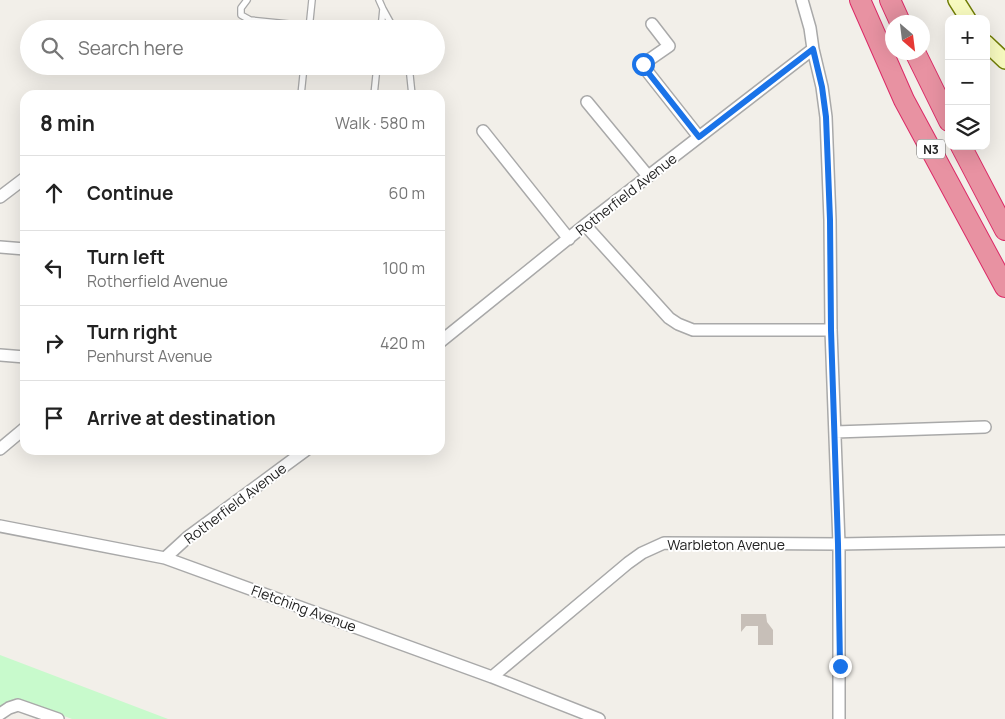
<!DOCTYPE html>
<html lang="en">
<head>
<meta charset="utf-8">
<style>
  :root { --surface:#fff; --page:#f2f2f2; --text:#222; --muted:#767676; --line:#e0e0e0 }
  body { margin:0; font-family:Manrope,sans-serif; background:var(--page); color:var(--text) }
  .controls { position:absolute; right:15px; top:15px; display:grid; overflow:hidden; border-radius:10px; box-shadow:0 5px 20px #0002 }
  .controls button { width:45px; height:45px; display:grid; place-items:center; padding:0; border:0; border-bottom:1px solid var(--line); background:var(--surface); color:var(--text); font:25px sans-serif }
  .compass { position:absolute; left:885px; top:15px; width:45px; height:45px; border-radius:50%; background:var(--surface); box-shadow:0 5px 20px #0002; rotate:152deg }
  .stop { position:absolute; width:15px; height:15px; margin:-11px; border:4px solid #1a73e8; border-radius:50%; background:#fff }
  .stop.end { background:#1a73e8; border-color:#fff; box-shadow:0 1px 5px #0008 }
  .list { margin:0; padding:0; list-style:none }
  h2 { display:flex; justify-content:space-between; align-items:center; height:65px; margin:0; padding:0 20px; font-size:21px }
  h2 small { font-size:16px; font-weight:400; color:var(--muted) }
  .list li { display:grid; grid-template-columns:32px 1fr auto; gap:15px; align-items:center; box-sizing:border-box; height:75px; padding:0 20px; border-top:1px solid var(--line) }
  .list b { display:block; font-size:19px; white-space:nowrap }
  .list p { margin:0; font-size:16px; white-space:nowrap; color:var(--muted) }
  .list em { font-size:16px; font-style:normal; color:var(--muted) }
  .icon { flex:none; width:28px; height:28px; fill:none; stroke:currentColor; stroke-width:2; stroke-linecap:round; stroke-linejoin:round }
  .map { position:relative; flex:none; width:1005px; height:719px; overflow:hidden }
  .search { position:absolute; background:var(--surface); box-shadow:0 5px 20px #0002; left:20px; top:20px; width:425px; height:55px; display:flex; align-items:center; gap:12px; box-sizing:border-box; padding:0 18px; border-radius:28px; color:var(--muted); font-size:19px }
  .panel { position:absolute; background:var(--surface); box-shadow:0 5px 20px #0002; left:20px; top:90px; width:425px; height:365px; border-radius:15px }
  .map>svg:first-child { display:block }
  .park { fill:#c8facc }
  .building { fill:#c7bfb8 }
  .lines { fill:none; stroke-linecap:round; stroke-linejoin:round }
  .lane-casing { stroke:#a9a9a9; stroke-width:8 }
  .street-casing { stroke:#a9a9a9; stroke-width:14 }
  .secondary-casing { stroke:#707d05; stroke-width:18 }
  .highway-casing { stroke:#dc2a67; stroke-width:22 }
  .lane { stroke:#fff; stroke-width:5.5 }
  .street { stroke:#fff; stroke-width:11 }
  .secondary { stroke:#f7fabf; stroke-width:15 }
  .highway { stroke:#e892a2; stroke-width:20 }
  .route { stroke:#1a73e8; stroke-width:6 }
  .labels { text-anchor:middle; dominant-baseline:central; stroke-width:4; stroke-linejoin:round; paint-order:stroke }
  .shield { fill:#fff; stroke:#646464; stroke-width:1 }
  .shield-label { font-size:12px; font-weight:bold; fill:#222 }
  .street-label { font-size:14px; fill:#222; stroke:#fff }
</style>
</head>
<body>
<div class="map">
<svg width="1005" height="719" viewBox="0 0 1005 719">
  <rect width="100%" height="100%" fill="#f2efe9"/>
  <!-- park -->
  <path class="park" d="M0 655 168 719H72L16 698 0 708Z"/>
  <!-- building -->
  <path class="building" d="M741 614H766L767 622 773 630V645H758V626H746L741 632Z"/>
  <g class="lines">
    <defs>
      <path id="lane" d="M247 0 241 8V15L250 20 309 26
        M379 0 383 9 381 29
        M383 9 394 29
        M309 29 312 0
        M409 66 412 95
        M301 95 304 66
        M374 95 377 66"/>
      <path id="street" d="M802 0 810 28 813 49 822 87 826 117 830 220 831 330 839 544V719
        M652 24 669 46 643 64V66L699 137
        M587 102 648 176
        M483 131 569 239
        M0 197 25 178
        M585 225 669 318 678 324 693 330H831
        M0 247 25 249
        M440 342 585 225 813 49
        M0 355 25 357
        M835 432 985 427
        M0 449 25 428
        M0 526 165 558 492 677 599 719
        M165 558 188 537 306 450
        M492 677 628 563 642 553 664 543 839 544 1005 541
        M0 714 9 708 18 705 58 719"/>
      <path id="secondary" d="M956 0 968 19
        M986 43 1005 61"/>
      <path id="highway" d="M860 0 904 100 1005 287
        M890 0 900 22
        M915 52 949 121
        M961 146 1005 230"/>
    </defs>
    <!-- lane casing -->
    <use href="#lane" class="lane-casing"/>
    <!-- street casing -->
    <use href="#street" class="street-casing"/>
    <!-- secondary casing -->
    <use href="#secondary" class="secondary-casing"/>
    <!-- highway casing -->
    <use href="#highway" class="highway-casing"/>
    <!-- lane -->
    <use href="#lane" class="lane"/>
    <!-- street -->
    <use href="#street" class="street"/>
    <!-- secondary -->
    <use href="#secondary" class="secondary"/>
    <!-- highway -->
    <use href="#highway" class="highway"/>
  </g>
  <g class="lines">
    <!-- route -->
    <path class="route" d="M643 64V66L699 137 813 49 822 87 826 117 830 220 831 330 838 544 840 666"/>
  </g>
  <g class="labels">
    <!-- shield labels -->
    <rect class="shield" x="917" y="139.5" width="28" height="19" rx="4"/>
    <g class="shield-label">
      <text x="931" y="149">N3</text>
    </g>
    <!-- street labels -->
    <g class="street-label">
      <text transform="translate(626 194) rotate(-38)">Rotherfield Avenue</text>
      <text transform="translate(235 503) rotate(-37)">Rotherfield Avenue</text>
      <text x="726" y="544">Warbleton Avenue</text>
      <text transform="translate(304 608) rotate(20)">Fletching Avenue</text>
    </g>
  </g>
</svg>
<div class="controls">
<button>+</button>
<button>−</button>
<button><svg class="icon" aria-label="layers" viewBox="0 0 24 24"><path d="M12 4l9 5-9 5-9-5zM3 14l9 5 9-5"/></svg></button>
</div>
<svg class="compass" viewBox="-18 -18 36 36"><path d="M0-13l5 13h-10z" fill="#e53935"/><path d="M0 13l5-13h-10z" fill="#767676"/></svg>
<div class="stop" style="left:643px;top:64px"></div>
<div class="stop end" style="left:840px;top:666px"></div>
<div class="search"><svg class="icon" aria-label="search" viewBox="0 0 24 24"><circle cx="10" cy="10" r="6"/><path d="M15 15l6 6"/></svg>Search here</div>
<section class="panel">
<h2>8 min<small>Walk · 580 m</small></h2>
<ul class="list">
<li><svg class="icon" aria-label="ahead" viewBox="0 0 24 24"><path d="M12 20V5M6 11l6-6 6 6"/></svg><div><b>Continue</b></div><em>60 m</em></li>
<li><svg class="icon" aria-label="left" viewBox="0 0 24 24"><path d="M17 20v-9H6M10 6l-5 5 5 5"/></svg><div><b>Turn left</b><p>Rotherfield Avenue</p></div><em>100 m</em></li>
<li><svg class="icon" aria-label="right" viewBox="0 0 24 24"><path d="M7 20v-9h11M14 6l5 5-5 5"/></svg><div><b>Turn right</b><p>Penhurst Avenue</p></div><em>420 m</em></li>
<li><svg class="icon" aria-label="arrive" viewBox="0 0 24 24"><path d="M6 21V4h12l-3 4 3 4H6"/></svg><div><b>Arrive at destination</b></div></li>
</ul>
</section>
</div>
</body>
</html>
